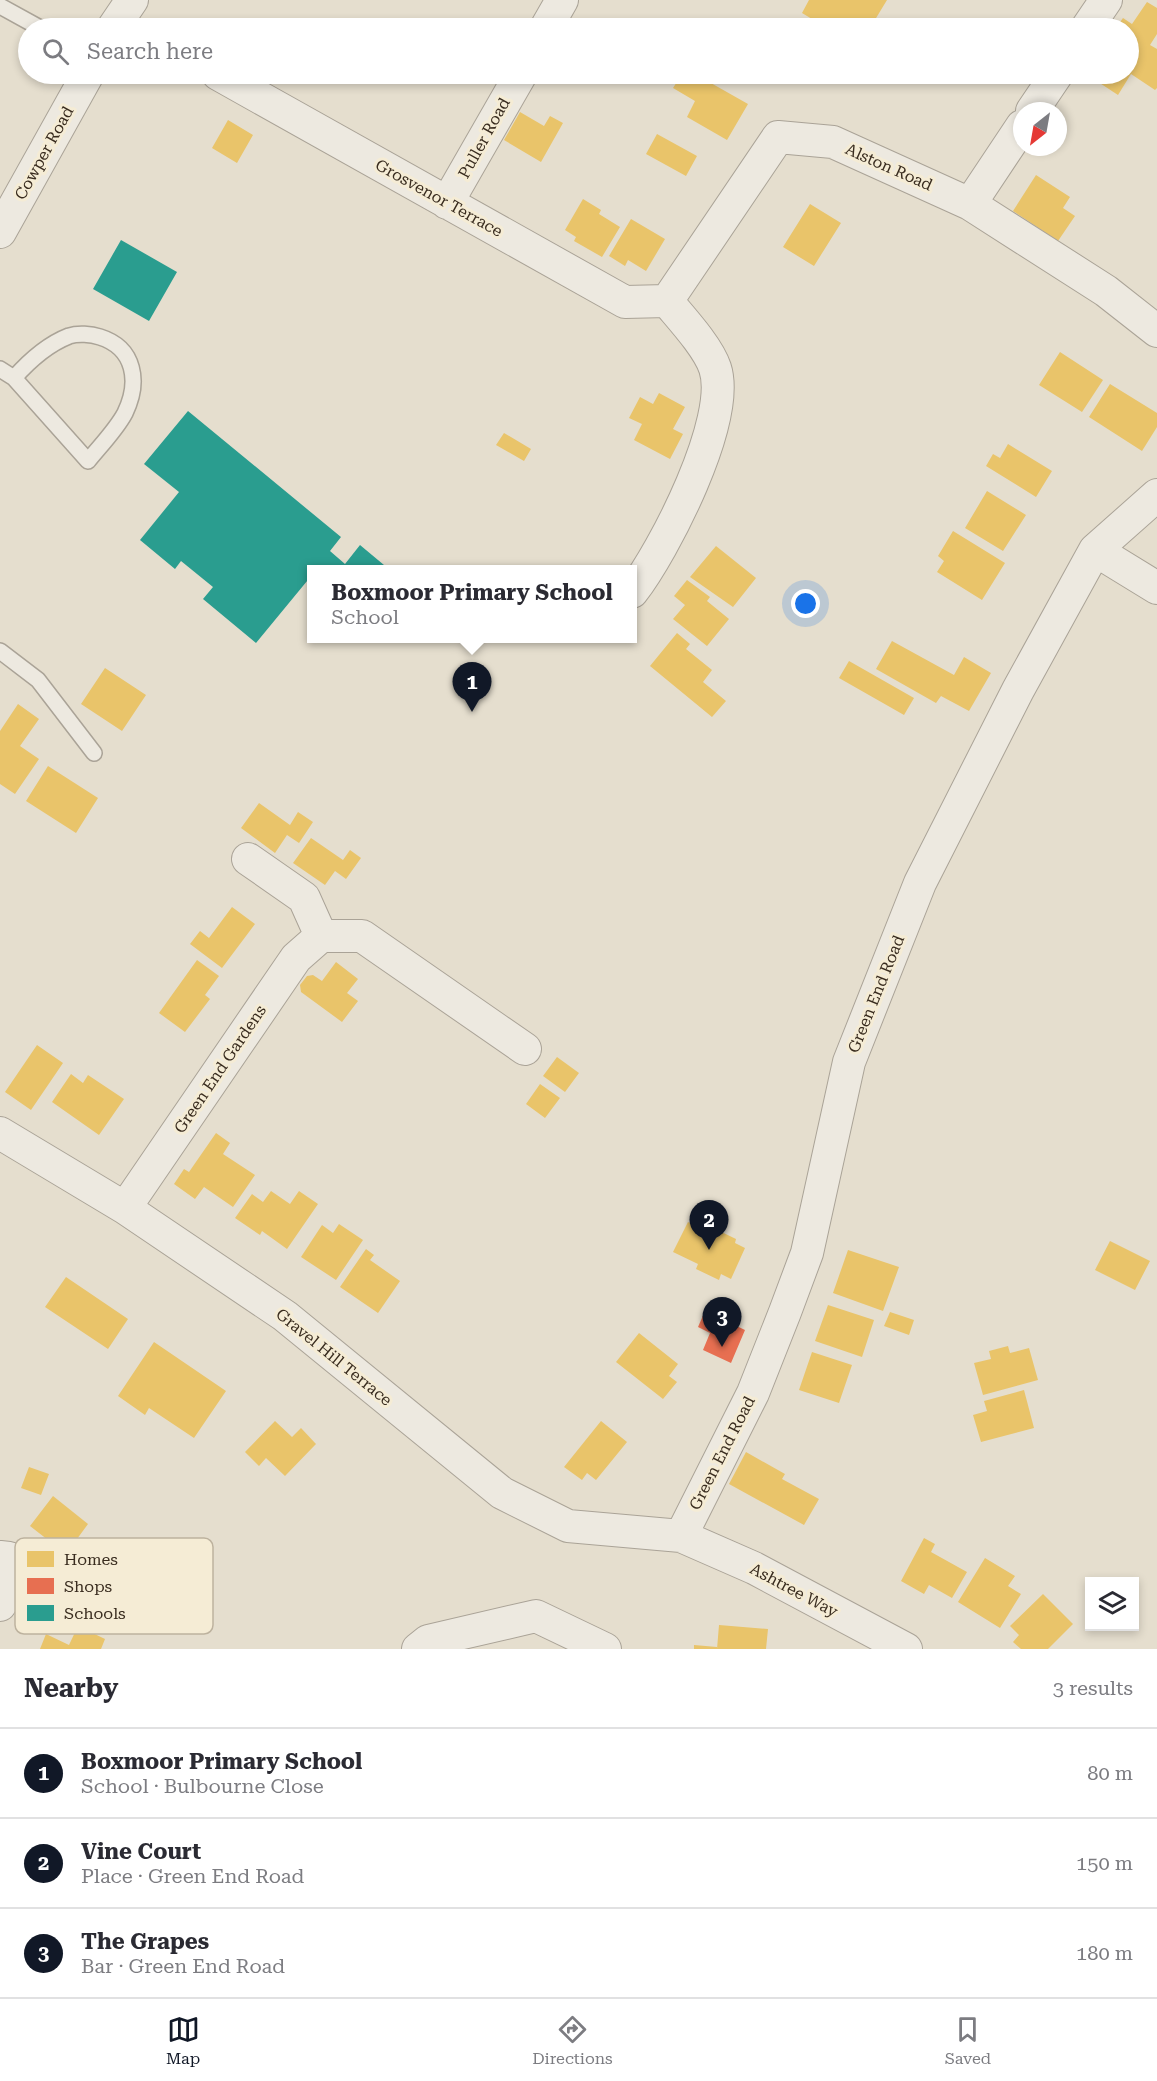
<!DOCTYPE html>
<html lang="en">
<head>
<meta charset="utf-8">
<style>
  :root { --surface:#fff; --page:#f7f7f7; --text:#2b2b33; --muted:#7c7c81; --line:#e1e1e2; --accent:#111827 }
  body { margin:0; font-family:"Roboto Serif",serif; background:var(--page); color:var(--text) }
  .controls { position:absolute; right:18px; bottom:18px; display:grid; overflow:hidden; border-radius:0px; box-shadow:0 3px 9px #0003 }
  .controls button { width:54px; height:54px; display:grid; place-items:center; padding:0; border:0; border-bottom:2px solid var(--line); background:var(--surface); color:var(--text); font:30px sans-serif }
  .compass { position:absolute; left:1013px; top:102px; width:54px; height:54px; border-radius:50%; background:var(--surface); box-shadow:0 3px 9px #0003; rotate:211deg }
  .you { position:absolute; left:806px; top:604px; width:21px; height:21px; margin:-15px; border:4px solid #fff; border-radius:50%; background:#1a73e8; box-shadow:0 0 0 9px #1a73e833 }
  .badge { display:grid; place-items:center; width:39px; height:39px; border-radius:50%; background:var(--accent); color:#fff; font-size:20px; font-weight:700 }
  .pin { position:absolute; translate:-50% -50px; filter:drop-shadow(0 2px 3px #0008) }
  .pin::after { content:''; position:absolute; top:32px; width:21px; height:18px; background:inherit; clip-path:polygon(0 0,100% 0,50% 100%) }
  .popup { position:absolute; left:307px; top:565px; width:330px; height:78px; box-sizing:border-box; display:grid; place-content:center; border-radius:0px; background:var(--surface); filter:drop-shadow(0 2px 4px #0005); font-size:20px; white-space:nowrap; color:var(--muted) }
  .popup b { font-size:22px; color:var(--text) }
  .popup::after { content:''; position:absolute; left:50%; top:100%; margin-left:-12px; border:12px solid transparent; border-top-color:var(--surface) }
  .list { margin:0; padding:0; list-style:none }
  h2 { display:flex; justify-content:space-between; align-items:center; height:78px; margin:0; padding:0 24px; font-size:26px }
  h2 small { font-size:20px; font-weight:400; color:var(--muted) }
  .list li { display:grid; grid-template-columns:39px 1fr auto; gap:18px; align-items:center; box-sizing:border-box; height:90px; padding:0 24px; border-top:2px solid var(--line) }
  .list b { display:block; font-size:22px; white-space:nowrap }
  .list p { margin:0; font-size:20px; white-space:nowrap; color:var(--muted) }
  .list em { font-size:20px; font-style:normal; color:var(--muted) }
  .icon { flex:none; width:33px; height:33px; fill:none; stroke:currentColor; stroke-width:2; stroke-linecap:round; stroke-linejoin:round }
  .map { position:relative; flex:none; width:1157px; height:1649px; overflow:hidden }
  .search { position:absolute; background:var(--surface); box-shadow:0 3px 9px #0003; left:18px; right:18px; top:18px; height:66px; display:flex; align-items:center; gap:15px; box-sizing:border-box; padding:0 21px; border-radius:33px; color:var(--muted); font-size:22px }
  .sheet { height:348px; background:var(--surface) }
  nav { display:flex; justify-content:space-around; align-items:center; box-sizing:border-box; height:84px; border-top:2px solid var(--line); background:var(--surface); font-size:16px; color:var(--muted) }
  nav a { display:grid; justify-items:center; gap:3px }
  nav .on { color:var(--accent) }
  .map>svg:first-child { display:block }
  .homes { fill:#e9c46a }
  .shops { fill:#e76f51 }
  .schools { fill:#2a9d8f }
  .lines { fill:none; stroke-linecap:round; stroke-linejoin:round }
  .service-casing { stroke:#aaa397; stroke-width:18 }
  .minor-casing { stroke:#aaa397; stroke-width:34 }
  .service { stroke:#ede9e0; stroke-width:15 }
  .minor { stroke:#ede9e0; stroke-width:32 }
  .labels { text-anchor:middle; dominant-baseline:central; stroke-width:6; stroke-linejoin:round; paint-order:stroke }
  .street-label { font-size:16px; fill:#392c1f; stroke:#f5ecd5 }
  .key { fill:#f5ecd5; stroke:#bdb29e; stroke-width:1.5 }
  .key-label { font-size:16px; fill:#392c1f }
</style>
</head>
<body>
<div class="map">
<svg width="1157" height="1649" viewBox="0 0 1157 1649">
  <rect width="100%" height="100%" fill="#e5dece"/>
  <!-- homes -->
  <path class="homes" d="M809 0H887L870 28 852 20 847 28H827L802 13Z
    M1147 2 1157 8V34L1150 45 1157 49V88L1155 90 1131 74 1118 95 1086 74H1128V28H1116L1123 18 1132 24Z
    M682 74H695L748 104 727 140 687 117 695 101 673 88Z
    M520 112 544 126 550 116 563 123 541 162 504 140Z
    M228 120 253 135 237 163 212 148Z
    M657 134 697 156 686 176 646 154Z
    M1036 175 1070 197 1063 208 1075 216 1058 241 1013 211Z
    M583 199 601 210 599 214 620 227 602 257 574 241 576 237 565 230Z
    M810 204 841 223 814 266 783 247Z
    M631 219 665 239 646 271 628 260 625 266 609 256Z
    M1060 352 1103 380 1082 412 1039 385Z
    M1110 384 1157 413V427L1142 451 1089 417Z
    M659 393 685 407 673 429 683 434 670 459 634 440 642 424 629 418 640 397 653 404Z
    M504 433 531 449 524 461 496 445Z
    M1008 444 1052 471 1036 497 986 466 993 454 1000 458Z
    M987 491 1026 515 1003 551 965 528Z
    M953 531 1005 563 982 600 937 572 944 561 938 556Z
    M716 546 756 578 733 607 690 577Z
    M687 580 710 597 707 601 729 619 707 646 673 619 685 605 674 596Z
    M677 633 690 644 686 649 712 670 703 682 726 701 712 717 650 666Z
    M892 641 954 675 964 657 991 673 969 711 941 696 936 703 876 669Z
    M849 661 914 698 904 715 839 678Z
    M105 668 146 695 122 731 81 704Z
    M18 704 39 719 20 746 39 759 15 794 0 784V731Z
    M48 766 98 798 76 833 26 801Z
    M259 803 290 825 298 812 313 822 299 843 287 835 275 853 241 828Z
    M311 838 343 860 350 850 361 858 346 879 335 871 325 885 293 863Z
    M232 907 255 924 222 968 190 944 200 931 209 938Z
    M197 960 219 976 205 995 210 999 185 1032 159 1013Z
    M336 962 358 979 347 993 358 1001 342 1022 301 992 300 985 307 976 313 975 322 981Z
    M37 1045 63 1063 31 1110 5 1092Z
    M557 1057 579 1073 565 1092 543 1076Z
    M71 1074 83 1083 88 1075 124 1099 99 1135 52 1102Z
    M540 1084 560 1098 545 1118 526 1104Z
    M216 1133 230 1143 223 1154 255 1175 233 1207 204 1187 195 1199 174 1184 184 1169 189 1172Z
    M271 1191 290 1204 299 1191 318 1204 287 1249 262 1231 260 1235 235 1218 252 1194 263 1202Z
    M688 1222 705 1230 707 1225 736 1239 735 1243 745 1248 731 1279 721 1274 719 1280 696 1269 698 1264 673 1252Z
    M339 1224 363 1240 336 1280 301 1257 322 1225 333 1233Z
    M1110 1241 1150 1261 1135 1290 1095 1270Z
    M366 1249 374 1255 370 1260 400 1281 378 1313 340 1287Z
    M848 1250 899 1267 883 1311 833 1293Z
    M66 1277 128 1319 108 1349 45 1307Z
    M828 1305 874 1320 862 1357 815 1341Z
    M890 1312 914 1320 909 1335 884 1326Z
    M639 1333 678 1364 669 1376 677 1382 663 1399 616 1362Z
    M154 1342 226 1391 194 1438 149 1408 145 1415 118 1396Z
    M1008 1346 1010 1353 1029 1348 1038 1380 983 1395 974 1363 991 1359 989 1351Z
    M812 1352 852 1365 839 1403 799 1390Z
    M1024 1390 1034 1428 981 1442 973 1415 987 1411 984 1401Z
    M275 1421 292 1437 301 1428 316 1444 285 1476 266 1458 259 1466 245 1452Z
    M601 1421 627 1442 596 1480 587 1473 582 1480 564 1467Z
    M746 1452 785 1474 782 1479 819 1499 804 1525 729 1484Z
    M29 1467 49 1474 41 1495 21 1488Z
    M53 1496 88 1524 66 1554 30 1526Z
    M924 1538 935 1544 931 1552 967 1572 952 1598 929 1585 924 1594 901 1581Z
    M985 1558 1015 1576 1008 1586 1021 1594 1000 1628 958 1602Z
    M84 1566 119 1574 109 1619 60 1608 67 1578 81 1581Z
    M1043 1594 1073 1624 1048 1649H1021L1013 1642 1019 1635 1010 1626Z
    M719 1625 768 1629 766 1649H717Z
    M78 1626 105 1639 101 1649H40L46 1634 69 1645Z
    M694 1645 717 1647V1649H694Z"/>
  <!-- shops -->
  <path class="shops" d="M705 1311 745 1330 731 1363 703 1350 710 1333 698 1327Z"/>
  <!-- schools -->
  <path class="schools" d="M121 240 177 272 149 321 93 289Z
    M188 411 341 537 330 551 345 564 360 545 390 570H312V575L256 643 203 599 213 587 181 561 175 569 140 540 179 492 144 464Z"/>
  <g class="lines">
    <defs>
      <path id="service" d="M0 6 40 28
        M0 369 14 378 88 461C100 446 116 430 125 413 140 382 135 348 100 337 91 334 78 333 69 336 46 345 29 361 14 378
        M0 651 38 680 94 753"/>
      <path id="minor" d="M113 28 132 0
        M546 28 562 0
        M1087 28 1106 0
        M218 74 625 302 667 301
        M1032 111 1057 74
        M447 203 521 74
        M970 204 1022 126
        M0 232 88 74
        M667 301 778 137 833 142 970 204 1106 291 1157 331
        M1095 550 1157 588
        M632 592C664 551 732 419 715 368 708 347 682 319 667 301
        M248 859 304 898 321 936
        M0 1133 125 1208 285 1316 502 1493 568 1526 681 1536 754 1568 906 1649
        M125 1208 296 958 321 936H362L525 1049
        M681 1536 753 1393 785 1312 807 1253 849 1062 920 883 1018 690 1095 550 1157 495
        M0 1557 9 1558 15 1581 0 1605
        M418 1649 428 1641 536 1616 605 1649"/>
    </defs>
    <!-- service casing -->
    <use href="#service" class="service-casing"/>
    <!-- minor casing -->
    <use href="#minor" class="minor-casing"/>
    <!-- service -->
    <use href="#service" class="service"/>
    <!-- minor -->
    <use href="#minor" class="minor"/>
  </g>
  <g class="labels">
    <!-- street labels -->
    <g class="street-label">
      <text transform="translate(484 138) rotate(-61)">Puller Road</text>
      <text transform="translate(44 153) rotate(-61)">Cowper Road</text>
      <text transform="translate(889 167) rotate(24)">Alston Road</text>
      <text transform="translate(439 198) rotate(29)">Grosvenor Terrace</text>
      <text transform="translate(876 994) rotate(-68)">Green End Road</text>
      <text transform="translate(220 1069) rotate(-56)">Green End Gardens</text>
      <text transform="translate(334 1357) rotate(39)">Gravel Hill Terrace</text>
      <text transform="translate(722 1453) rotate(-63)">Green End Road</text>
      <text transform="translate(794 1590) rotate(28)">Ashtree Way</text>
    </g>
  </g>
  <!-- legend -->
  <rect x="15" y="1538" width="198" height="96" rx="9" class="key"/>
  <rect x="27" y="1551" width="27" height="16" fill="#e9c46a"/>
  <rect x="27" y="1578" width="27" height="16" fill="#e76f51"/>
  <rect x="27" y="1605" width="27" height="16" fill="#2a9d8f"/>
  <g class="key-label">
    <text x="64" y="1565">Homes</text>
    <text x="64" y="1592">Shops</text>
    <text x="64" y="1619">Schools</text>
  </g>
</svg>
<div class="controls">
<button><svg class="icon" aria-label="layers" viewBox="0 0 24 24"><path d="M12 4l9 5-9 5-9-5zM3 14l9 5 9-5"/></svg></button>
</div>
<svg class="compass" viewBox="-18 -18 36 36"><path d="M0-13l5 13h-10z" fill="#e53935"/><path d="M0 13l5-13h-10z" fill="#7c7c81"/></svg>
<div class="you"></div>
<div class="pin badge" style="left:472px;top:712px">1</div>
<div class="popup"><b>Boxmoor Primary School</b>School</div>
<div class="pin badge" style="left:709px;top:1250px">2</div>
<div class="pin badge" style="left:722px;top:1347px">3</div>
<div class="search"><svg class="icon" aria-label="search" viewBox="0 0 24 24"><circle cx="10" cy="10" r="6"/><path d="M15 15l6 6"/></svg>Search here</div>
</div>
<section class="sheet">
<h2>Nearby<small>3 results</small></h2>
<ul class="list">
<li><span class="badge">1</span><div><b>Boxmoor Primary School</b><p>School · Bulbourne Close</p></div><em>80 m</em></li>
<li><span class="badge">2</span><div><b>Vine Court</b><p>Place · Green End Road</p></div><em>150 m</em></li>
<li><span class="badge">3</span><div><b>The Grapes</b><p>Bar · Green End Road</p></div><em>180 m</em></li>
</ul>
</section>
<nav>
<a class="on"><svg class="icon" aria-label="map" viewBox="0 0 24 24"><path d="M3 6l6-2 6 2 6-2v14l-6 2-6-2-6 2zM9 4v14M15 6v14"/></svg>Map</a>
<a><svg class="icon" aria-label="directions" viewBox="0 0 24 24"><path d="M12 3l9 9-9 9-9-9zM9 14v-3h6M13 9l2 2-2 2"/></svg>Directions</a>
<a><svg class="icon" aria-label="saved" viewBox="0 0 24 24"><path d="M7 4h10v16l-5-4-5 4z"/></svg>Saved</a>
</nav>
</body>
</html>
